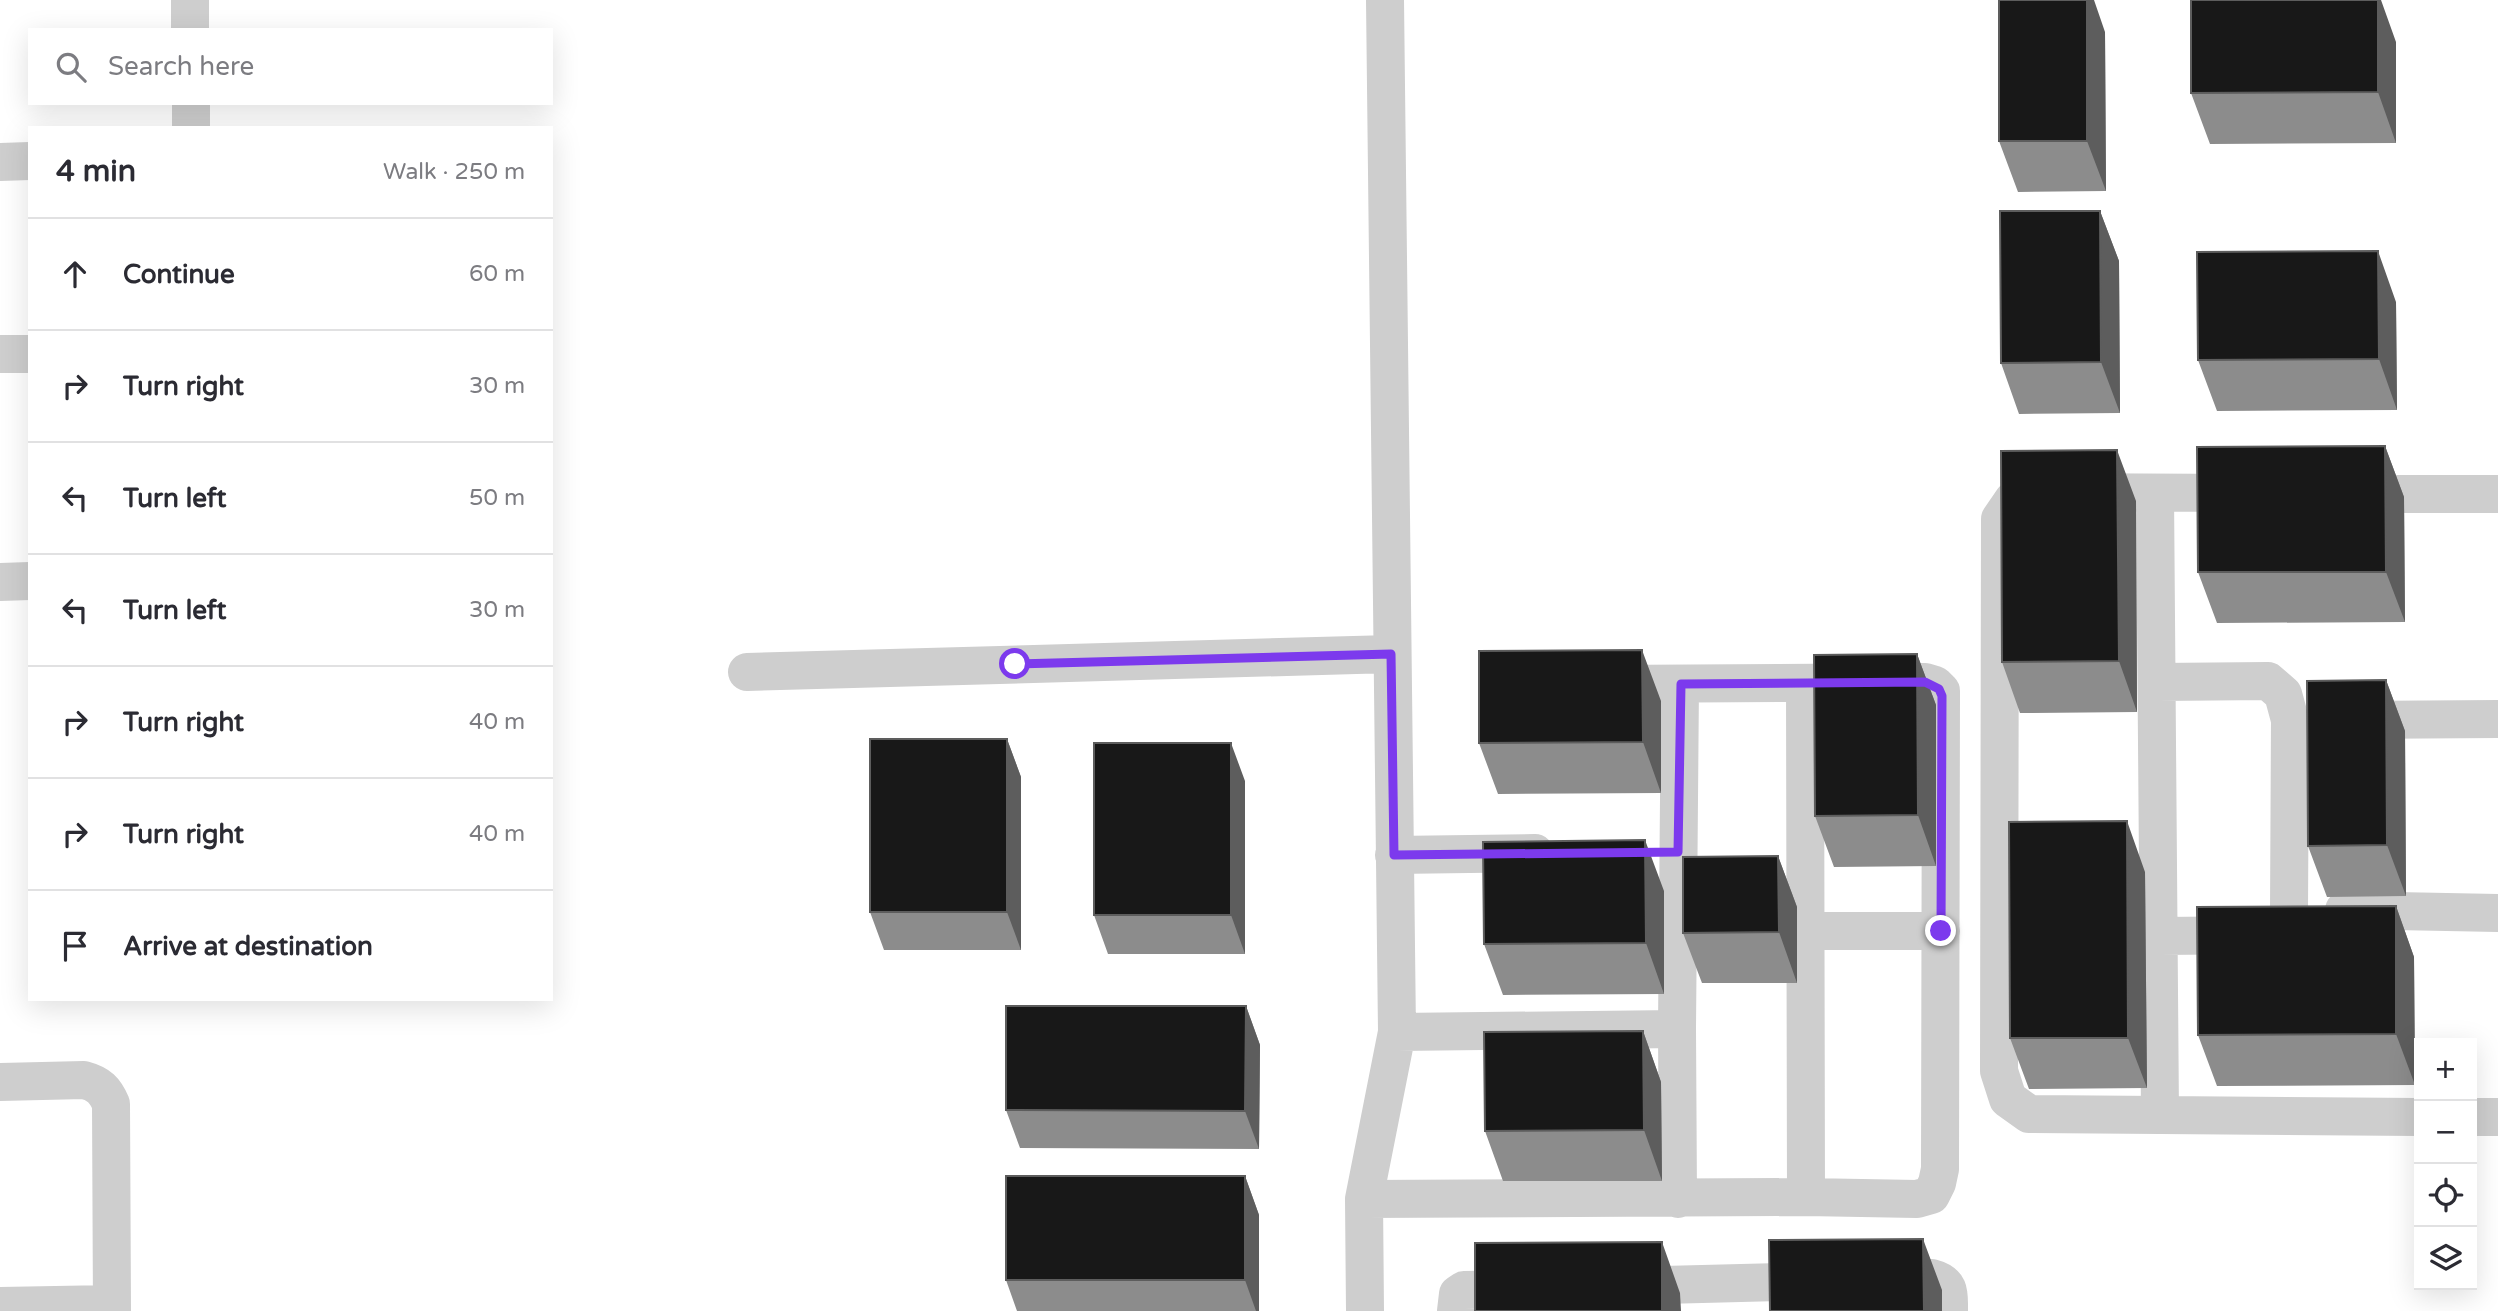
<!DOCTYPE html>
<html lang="en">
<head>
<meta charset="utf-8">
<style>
  :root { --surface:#fff; --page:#f2f2f3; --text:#2b2b33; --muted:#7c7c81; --line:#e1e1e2 }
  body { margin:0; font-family:"Varela Round",sans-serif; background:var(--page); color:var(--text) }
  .controls { position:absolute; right:21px; bottom:21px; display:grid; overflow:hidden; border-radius:0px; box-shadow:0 7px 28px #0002 }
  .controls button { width:63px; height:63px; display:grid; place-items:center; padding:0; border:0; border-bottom:2px solid var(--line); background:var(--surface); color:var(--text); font:35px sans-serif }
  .stop { position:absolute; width:21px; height:21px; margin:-16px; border:5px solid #7c3aed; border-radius:50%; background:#fff }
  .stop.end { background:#7c3aed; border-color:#fff; box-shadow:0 2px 7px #0008 }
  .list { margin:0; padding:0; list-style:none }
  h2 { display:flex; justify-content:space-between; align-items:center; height:91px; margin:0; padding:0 28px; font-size:30px }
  h2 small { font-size:23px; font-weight:400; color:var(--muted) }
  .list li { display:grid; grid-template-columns:46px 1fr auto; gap:21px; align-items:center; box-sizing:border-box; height:112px; padding:0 28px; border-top:2px solid var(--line) }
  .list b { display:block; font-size:26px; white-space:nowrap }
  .list em { font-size:23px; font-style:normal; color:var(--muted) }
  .icon { flex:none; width:38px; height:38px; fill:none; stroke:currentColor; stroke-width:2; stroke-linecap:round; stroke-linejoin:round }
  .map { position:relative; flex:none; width:2498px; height:1311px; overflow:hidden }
  .search { position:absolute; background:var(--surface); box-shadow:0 7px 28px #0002; left:28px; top:28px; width:525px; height:77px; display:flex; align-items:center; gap:18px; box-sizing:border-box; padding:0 24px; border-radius:0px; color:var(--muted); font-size:26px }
  .panel { position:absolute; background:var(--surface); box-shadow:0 7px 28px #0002; left:28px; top:126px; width:525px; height:875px; border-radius:0px }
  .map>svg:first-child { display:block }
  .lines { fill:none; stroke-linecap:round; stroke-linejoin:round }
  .minor { stroke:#cecece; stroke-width:38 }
  .wall { fill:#8c8c8c }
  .shaded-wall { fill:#5d5d5d }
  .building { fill:#181818; stroke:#5d5d5d; stroke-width:2 }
  .route { stroke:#7c3aed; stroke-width:9 }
</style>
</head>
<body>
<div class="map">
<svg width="2498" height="1311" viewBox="0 0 2498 1311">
  <rect width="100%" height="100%" fill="#fff"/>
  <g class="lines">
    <!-- minor -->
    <path class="minor" d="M190 0V30
      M191 103V128
      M0 162 30 161
      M0 354H30
      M2155 493 2160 1115
      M2251 493 2034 492 2013 500 2000 519 1999 1071 2008 1099 2029 1114 2419 1117
      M2350 494H2498
      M0 582 30 581
      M747 672 1391 654
      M2158 682 2268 681 2283 694 2290 720 2289 910 2284 925 2272 935 2160 936
      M1805 683 1806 1197
      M2350 720 2498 719
      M1394 855 1535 853
      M2344 910 2498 913
      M1806 931H1941
      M1397 1032 1677 1029
      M0 1082 84 1080C99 1084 105 1090 111 1104L112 1311
      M2472 1117H2498
      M1364 1199 1806 1197 1917 1199 1931 1195 1937 1183 1940 1169 1941 691 1935 685 1925 682 1602 684
      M1678 1199 1677 1029 1680 684
      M1886 1279 1932 1278C1951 1283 1949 1294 1949 1311
      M1624 1286 1822 1281
      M0 1306 111 1304
      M1365 1311 1364 1199 1397 1032 1385 0
      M1456 1311 1458 1294 1464 1290 1529 1289"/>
  </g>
  <!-- wall -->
  <path class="wall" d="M2105 32 2106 191 2018 192 1999 141Z
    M2396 42V143L2210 144 2191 93Z
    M2100 211 2119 261 2120 413 2019 414 2001 363Z
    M2396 302 2397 410 2217 411 2198 360Z
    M2385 446 2404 497 2405 622 2217 623 2198 572Z
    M2136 501 2137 712 2020 713 2002 662Z
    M1917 654 1936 705V866L1834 867 1815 816Z
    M2386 680 2405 731 2406 896 2327 897 2308 846Z
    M1661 701V793L1498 794 1479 743Z
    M1007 739 1021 777V950H884L870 912Z
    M1245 781V954H1108L1094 915Z
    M1778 856 1797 907V983H1702L1683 933Z
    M2145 872 2147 1088 2029 1089 2010 1038Z
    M1664 891V994L1503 995 1484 944Z
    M2396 906 2414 957 2415 1085 2217 1086 2198 1035Z
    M1246 1006 1260 1045 1259 1149 1020 1148 1006 1110Z
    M1643 1031 1661 1082 1662 1181H1503L1485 1131Z
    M1245 1176 1259 1215V1311H1017L1006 1280Z"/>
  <!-- shaded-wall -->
  <path class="shaded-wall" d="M2087 0H2094L2105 32 2106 191 2087 141Z
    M2378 0H2381L2396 42V143L2378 92Z
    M2100 211 2119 261 2120 413 2101 362Z
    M2378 251 2396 302 2397 410 2379 359Z
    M2385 446 2404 497 2405 622 2386 572Z
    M2117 450 2136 501 2137 712 2119 661Z
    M1642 650 1661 701V793L1643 742Z
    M1917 654 1936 705V866L1918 815Z
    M2386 680 2405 731 2406 896 2387 845Z
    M1007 739 1021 777V950L1007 912Z
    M1231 743 1245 781V954L1231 915Z
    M2127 821 2145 872 2147 1088 2128 1038Z
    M1645 840 1664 891V994L1646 943Z
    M1778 856 1797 907V983L1779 932Z
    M2396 906 2414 957 2415 1085 2396 1034Z
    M1246 1006 1260 1045 1259 1149 1245 1111Z
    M1643 1031 1661 1082 1662 1181 1644 1130Z
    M1245 1176 1259 1215V1311H1256L1245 1280Z
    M1923 1239 1942 1290V1311H1924Z
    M1662 1242 1680 1293 1681 1311H1662Z"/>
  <!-- building -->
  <path class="building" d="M1999 0H2087V141H1999Z
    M2191 0H2378V92L2191 93Z
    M2000 211H2100L2101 362 2001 363Z
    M2378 251 2379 359 2198 360 2197 252Z
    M2385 446 2386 572H2198L2197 447Z
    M2117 450 2119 661 2002 662 2001 451Z
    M1642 650 1643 742 1479 743V651Z
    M1917 654 1918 815 1815 816 1814 655Z
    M2386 680 2387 845 2308 846 2307 681Z
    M870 739H1007V912H870Z
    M1094 743H1231V915H1094Z
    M2127 821 2128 1038H2010L2009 822Z
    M1645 840 1646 943 1484 944 1483 842Z
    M1778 856 1779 932 1683 933V857Z
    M2396 906V1034L2198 1035 2197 907Z
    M1006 1006H1246L1245 1111 1006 1110Z
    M1643 1031 1644 1130 1485 1131 1484 1032Z
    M1006 1176H1245V1280H1006Z
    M1923 1239 1924 1311H1770L1769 1240Z
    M1662 1242V1311H1475V1243Z"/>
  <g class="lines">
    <!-- route -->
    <path class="route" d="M1015 664 1391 654 1394 855 1678 852 1681 684 1925 682 1939 689 1942 696 1941 931"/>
  </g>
</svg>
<div class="controls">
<button>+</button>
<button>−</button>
<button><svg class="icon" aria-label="locate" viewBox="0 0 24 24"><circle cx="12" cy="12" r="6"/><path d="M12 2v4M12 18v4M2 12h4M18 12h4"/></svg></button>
<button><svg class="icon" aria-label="layers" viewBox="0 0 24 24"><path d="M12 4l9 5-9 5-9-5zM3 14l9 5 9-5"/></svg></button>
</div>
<div class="stop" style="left:1015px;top:664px"></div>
<div class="stop end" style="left:1941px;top:931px"></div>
<div class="search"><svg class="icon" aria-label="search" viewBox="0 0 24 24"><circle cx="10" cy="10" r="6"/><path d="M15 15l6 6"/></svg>Search here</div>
<section class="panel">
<h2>4 min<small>Walk · 250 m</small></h2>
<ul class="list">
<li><svg class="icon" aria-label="ahead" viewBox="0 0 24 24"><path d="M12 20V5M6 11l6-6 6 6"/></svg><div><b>Continue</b></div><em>60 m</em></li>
<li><svg class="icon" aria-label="right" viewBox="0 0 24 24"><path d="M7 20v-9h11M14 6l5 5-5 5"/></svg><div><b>Turn right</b></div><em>30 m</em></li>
<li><svg class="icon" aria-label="left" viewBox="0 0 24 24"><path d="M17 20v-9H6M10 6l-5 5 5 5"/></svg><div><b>Turn left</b></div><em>50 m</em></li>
<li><svg class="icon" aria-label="left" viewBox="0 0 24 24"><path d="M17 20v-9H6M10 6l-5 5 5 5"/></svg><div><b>Turn left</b></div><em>30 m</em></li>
<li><svg class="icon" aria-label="right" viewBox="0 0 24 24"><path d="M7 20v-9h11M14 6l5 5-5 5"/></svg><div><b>Turn right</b></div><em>40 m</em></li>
<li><svg class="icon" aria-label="right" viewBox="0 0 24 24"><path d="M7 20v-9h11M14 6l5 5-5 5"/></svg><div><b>Turn right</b></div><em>40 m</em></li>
<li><svg class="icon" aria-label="arrive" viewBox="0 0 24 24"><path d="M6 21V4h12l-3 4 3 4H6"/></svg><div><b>Arrive at destination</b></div></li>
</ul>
</section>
</div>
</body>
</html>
